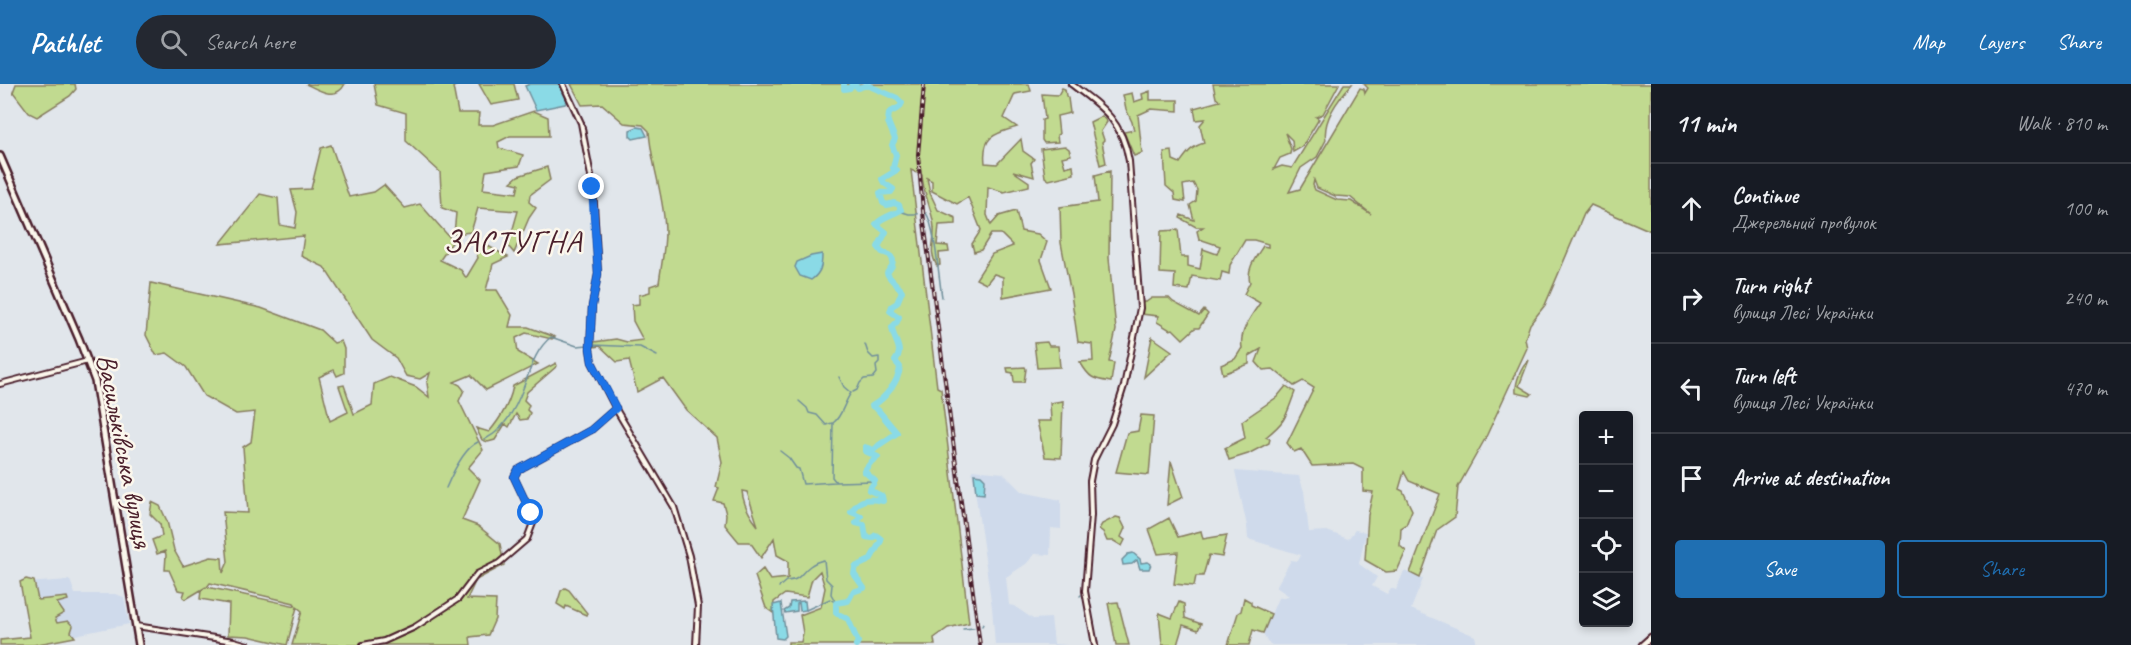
<!DOCTYPE html>
<html lang="en">
<head>
<meta charset="utf-8">
<style>
  :root { --surface:#171b24; --page:#242831; --text:#f1f3f6; --muted:#9ea1a6; --line:#363941; --accent:#1f6fb2 }
  body { margin:0; font-family:Caveat,sans-serif; background:var(--page); color:var(--text) }
  .controls { position:absolute; right:18px; bottom:18px; display:grid; overflow:hidden; border-radius:6px; box-shadow:0 3px 9px #0003 }
  .controls button { width:54px; height:54px; display:grid; place-items:center; padding:0; border:0; border-bottom:2px solid var(--line); background:var(--surface); color:var(--text); font:30px sans-serif }
  .stop { position:absolute; width:18px; height:18px; margin:-14px; border:4px solid #1a73e8; border-radius:50%; background:#fff }
  .stop.end { background:#1a73e8; border-color:#fff; box-shadow:0 2px 6px #0008 }
  .list { margin:0; padding:0; list-style:none }
  h2 { display:flex; justify-content:space-between; align-items:center; height:78px; margin:0; padding:0 24px; font-size:26px }
  h2 small { font-size:20px; font-weight:400; color:var(--muted) }
  .list li { display:grid; grid-template-columns:39px 1fr auto; gap:18px; align-items:center; box-sizing:border-box; height:90px; padding:0 24px; border-top:2px solid var(--line) }
  .list b { display:block; font-size:22px; white-space:nowrap }
  .list p { margin:0; font-size:20px; white-space:nowrap; color:var(--muted) }
  .list em { font-size:20px; font-style:normal; color:var(--muted) }
  .actions { display:flex; gap:12px; padding:18px 24px }
  .actions a { flex:1; padding:14px 0; border:2px solid var(--accent); border-radius:6px; text-align:center; font-size:21px; color:var(--accent) }
  .actions .main { background:var(--accent); color:#fff }
  .icon { flex:none; width:33px; height:33px; fill:none; stroke:currentColor; stroke-width:2; stroke-linecap:round; stroke-linejoin:round }
  .map { position:relative; flex:none; width:1651px; height:561px; overflow:hidden }
  header { display:flex; align-items:center; gap:36px; box-sizing:border-box; height:84px; padding:0 30px; background:var(--accent); color:#fff }
  header strong { font-size:28px }
  nav { display:flex; gap:33px; margin-inline-start:auto; font-size:21px }
  .search { width:420px; height:54px; background:var(--page); display:flex; align-items:center; gap:15px; box-sizing:border-box; padding:0 21px; border-radius:33px; color:var(--muted); font-size:22px }
  main { display:flex }
  aside { flex:1; background:var(--surface) }
  .map>svg:first-child { display:block }
  .built { fill:#cfdaeb }
  .green { fill:#c1da90; stroke:#867c5e; stroke-width:1.5; fill-rule:evenodd }
  .water { fill:#8adae6; stroke:#708f9b; stroke-width:1.5 }
  .lines { fill:none; stroke-linecap:round; stroke-linejoin:round }
  .stream { stroke:#708f9b; stroke-width:1.5 }
  .river { stroke:#8adae6; stroke-width:6 }
  .tertiary-casing { stroke:#4a1f2b; stroke-width:8 }
  .secondary-casing { stroke:#4a1f2b; stroke-width:9 }
  .primary-casing { stroke:#4a1f2b; stroke-width:10 }
  .tertiary { stroke:#fbf7ec; stroke-width:4 }
  .secondary { stroke:#fbf7ec; stroke-width:4.5 }
  .primary { stroke:#fbf7ec; stroke-width:5 }
  .rail-casing { stroke:#4a1f2b; stroke-width:4 }
  .rail { stroke:#fbf7ec; stroke-width:1.5; stroke-dasharray:4.5; stroke-linecap:butt }
  .route { stroke:#1a73e8; stroke-width:8 }
  .labels { text-anchor:middle; dominant-baseline:central; stroke-width:5; stroke-linejoin:round; paint-order:stroke }
  .street-label { font-size:28px; fill:#4a1f2b; stroke:#fbf7ec }
  .quarter-label { font-size:32px; letter-spacing:1.5px; fill:#4a1f2b; stroke:#fbf7ec }
</style>
</head>
<body>
<header>
<strong>Pathlet</strong>
<div class="search"><svg class="icon" aria-label="search" viewBox="0 0 24 24"><circle cx="10" cy="10" r="6"/><path d="M15 15l6 6"/></svg>Search here</div>
<nav><a>Map</a><a>Layers</a><a>Share</a></nav>
</header>
<main>
<div class="map">
<svg width="1651" height="561" viewBox="0 0 1651 561">
  <rect width="100%" height="100%" fill="#e1e6eb"/>
  <filter id="ink" filterUnits="userSpaceOnUse"><feTurbulence type="fractalNoise" baseFrequency=".0167" numOctaves="2"/><feDisplacementMap in="SourceGraphic" scale="12" xChannelSelector="R" yChannelSelector="G"/><feConvolveMatrix kernelMatrix="1 2 1 2 8 2 1 2 1" color-interpolation-filters="sRGB"/></filter>
  <g filter="url(#ink)">
    <!-- built -->
    <path class="built" d="M972 386 1003 389 1022 408 1061 416V445L1051 444 1050 471 1035 470 1026 480 1006 493 1009 521 1014 522 1033 535 1051 534 1054 560 1067 561H995L992 523Z
      M1235 387 1299 392 1304 407 1309 448 1327 447 1348 455 1355 446 1366 448 1359 480 1377 493 1372 502 1387 510 1391 504 1396 506 1404 487 1423 495 1411 525 1475 552 1477 561H1272L1267 558 1263 549 1278 514 1289 512 1276 503 1291 476 1298 477 1301 471 1248 455 1247 442Z
      M70 496 75 510H115L124 513 129 540 36 559 25 499Z"/>
    <!-- green -->
    <path class="green" d="M16 0H75L76 5 70 12 37 33 29 29 13 8Z
      M306 0H345C336 17 320 7 306 0Z
      M374 0H460L453 3 458 29H479L478 41H493L534 27 548 33 549 52H510L498 58 499 64 523 71 519 82 486 87 483 105 517 109 519 100 511 98 518 92 547 83 550 96 530 111 529 118 536 124 529 134 514 169 508 162 518 127 478 124 471 148 454 150 456 129 442 124 440 88 406 57V29L378 21Z
      M479 0H514L518 16 491 21Z
      M571 0H1029L1031 7 1015 10 1004 34 1017 43C994 50 982 52 985 79L997 80 1021 55 1023 67 1034 75 1031 79 1034 93 1013 87 1029 98V102L1004 108 988 103 987 131 991 141 999 132 1016 127 1021 147 1038 150 1047 158 1041 176 1051 204 1003 213V193L994 190 986 200 976 195 992 170 1013 162 1001 150H991L981 166 974 168 972 160 981 146 968 113 957 120 932 107V97L927 94 930 109 938 126 956 134V140L939 141 937 161 948 162 949 168 939 169 940 181 937 182C928 166 935 160 934 144 933 127 923 110 922 91L911 86 937 303 941 305 969 539 948 544 934 554 935 561H788V558H801L803 549 800 531 821 523 825 504 820 487 812 495 807 513 785 510 774 518 773 529 766 524 755 492 763 485 770 496 788 494V477L777 471 774 454 761 474 750 458H739L725 441 726 430 723 419 714 417 719 404 716 403 722 378 717 354 686 326 663 294 637 308 629 276 617 278 600 262 593 263 594 258 616 255 627 258 643 256 633 237 632 221 639 220V211L650 208V202L659 199C661 183 665 165 665 148 665 114 651 81 649 47L643 41 624 39 602 20 582 21ZM742 407 747 408 758 442C750 432 743 420 742 407Z
      M1213 0H1339L1323 30 1316 33 1319 35 1302 63 1293 68 1292 56 1285 49 1291 65 1290 70 1280 74 1274 85 1282 82 1292 84 1344 0H1352C1339 14 1322 36 1326 56L1317 73 1301 84 1289 108 1300 105 1360 4 1364 5 1365 9 1368 4 1364 0H1651V147L1591 121 1584 130 1545 221 1530 240 1525 255 1527 264 1485 355 1458 403 1455 433 1437 446 1420 494 1410 489 1440 410 1409 397 1404 388 1399 405 1403 407 1412 426 1406 441 1401 444 1400 462 1406 467 1397 487 1386 488 1365 476 1368 431 1373 408 1363 407V385L1353 380 1312 382 1301 365 1294 368 1287 359 1314 304 1303 297 1294 302 1273 285 1263 286 1256 278 1261 265 1249 272V280L1223 290 1221 281 1235 275 1242 264C1239 248 1251 232 1260 219L1244 210 1250 198C1246 185 1256 173 1263 162L1268 163V160L1254 156H1245L1230 181 1229 190 1222 188 1220 197 1192 192 1189 206 1174 204 1175 190 1160 189 1161 147 1178 146 1181 173H1188V182L1200 185 1203 165 1217 170 1220 162 1199 155 1197 147 1203 143H1196L1180 134 1181 131 1194 136 1190 121 1196 117 1197 106 1193 99 1183 101 1185 118 1175 116 1174 109 1166 102 1164 68 1172 67 1173 76 1180 79C1188 68 1191 63 1204 59L1200 41 1205 35 1196 36 1194 24 1220 17 1216 14ZM1314 96 1317 104 1335 112 1350 113 1371 130 1351 117 1337 116 1315 106 1313 101Z
      M1062 4 1065 5 1066 12 1068 14 1070 29 1057 32 1059 50 1057 51 1058 58 1044 59 1042 56V36L1045 35 1042 10 1058 11Z
      M1150 7V16H1178V27L1151 25 1138 31 1142 69 1134 72 1124 48 1134 46 1132 38 1126 25 1123 11 1132 9 1134 18 1143 15 1142 10Z
      M1102 32 1107 38 1101 47 1104 56 1102 58 1106 79 1100 81 1090 38Z
      M331 61 349 113 374 108 384 101 405 124 420 120 453 157 440 176 461 186 466 194 478 174 476 167V158L488 162 508 173 493 180 486 206H497L512 231 509 243H528L555 253 552 255 526 249 516 254 518 268 538 280 486 306 471 291 454 298 460 301 464 306 459 317 483 366 468 384 480 396 462 436 478 442 500 460 504 481 476 496 467 515 496 516 495 535 488 551 470 553 471 561H292L302 527 297 523 287 561 248 552 228 551 229 520 200 515 201 507 206 503 186 515 183 513 185 507 178 506 169 486H165L166 471 165 467 157 470 152 456 162 452 160 440 150 430 152 418 160 422 167 437 174 466 183 482 211 473 222 474 223 489 228 478 223 428 248 429 243 363 251 358 255 328 236 330 204 312 186 283 167 269 156 271 146 251 151 199 261 224 320 246 334 259 341 257 344 265V289L337 292 334 286 319 293 330 337 348 328 339 302 344 301 354 330 372 321 374 300 390 293 416 303 429 313 427 299 430 289 420 295 406 292 396 274 372 256 324 183 301 172 304 152 220 160 260 110 278 114 280 141 295 144 297 128 291 106 311 105 321 64ZM210 499 294 519 296 522 207 503Z
      M1065 62 1069 65 1071 71 1062 73 1065 83 1073 81 1074 90 1049 96 1045 93 1041 65Z
      M1110 87 1109 174 1116 246 1109 278 1114 279 1111 298C1093 295 1090 295 1080 278L1093 277 1092 260 1078 258 1071 210 1061 159 1060 123 1098 118 1095 91Z
      M1152 214H1169L1173 218 1199 232 1204 226 1208 230 1199 244H1195L1183 255 1173 245 1170 246 1157 238 1158 232 1141 230V218H1146Z
      M1152 253 1172 267 1144 293Z
      M1047 258 1049 262H1058L1060 283 1037 284 1034 259Z
      M1529 276 1519 302 1532 310 1530 312 1516 309C1515 298 1521 283 1529 276Z
      M556 279 557 282 527 308 524 316 529 321 527 326 530 329 527 335 520 336 516 330 509 343 505 340 495 356 488 358 482 356 476 344 489 348C500 335 510 319 513 302Z
      M1025 283 1026 285 1024 298H1014L1013 289 1008 288 1007 284Z
      M1286 302 1295 308C1285 333 1288 335 1266 353L1270 355 1269 359 1248 370 1229 376 1225 364 1245 354 1242 337 1277 313Z
      M1063 317 1061 374 1045 373 1037 337H1051L1050 319Z
      M1141 331 1154 332 1149 391 1116 388 1127 349 1138 347Z
      M1171 377 1183 413 1167 421Z
      M1116 433 1120 434 1125 444 1121 453 1125 456 1122 462 1114 457H1107L1103 448 1099 445 1102 440Z
      M1169 434 1178 453 1201 447 1203 455 1227 451 1222 473 1209 471 1203 492H1196L1194 502 1174 500 1178 468 1158 470 1149 445Z
      M26 495 34 497 38 516 67 513 68 516 57 519 64 529 55 534 57 539 68 537 73 542 71 548 75 553 33 561H0V556L30 553 20 498Z
      M565 504 569 506 587 529 586 531 566 522 565 525 557 520 561 507Z
      M1244 514 1251 518V521L1271 530 1263 549 1253 546 1249 561H1228L1238 529 1241 527Z
      M1118 518 1129 561H1116L1108 519Z
      M1179 518 1184 520 1185 534 1201 540 1198 546 1183 541 1177 561H1162L1159 529 1172 534Z"/>
    <!-- water -->
    <path class="water" d="M530 0H559L567 17 565 20 536 26 525 2Z
      M637 43 643 44 647 52 633 55 630 52V46Z
      M822 170C822 182 821 189 811 196L800 192 795 183 797 178 811 172Z
      M974 390 981 391 985 395 984 410 976 409Z
      M1133 469 1140 475 1141 479 1148 478 1151 480 1149 485H1140L1137 476 1132 480 1123 481 1122 476 1128 470Z
      M805 517 806 526 800 527 799 519 797 520V527L785 529 784 527 789 524 790 518Z
      M781 519 786 552 783 555 776 554 773 521Z"/>
    <g class="lines">
      <!-- stream -->
      <path class="stream" d="M899 127 909 130H918
        M926 129C935 141 939 196 942 213
        M592 261 640 263 657 272
        M839 293 844 303 851 309C844 318 842 333 833 339L832 393 836 398 875 397
        M853 308 857 306 860 299 864 295 873 294 877 289 876 282 879 279V273L873 274 868 269 865 260
        M799 317 807 324 809 329 817 331 826 341 832 339
        M484 356C488 353 493 351 496 348 506 339 515 324 520 312 529 292 533 267 551 253L577 262 588 261
        M780 367 789 374 796 384 799 385 803 400 835 398
        M446 404C452 390 464 364 478 358
        M1088 496 1089 485
        M779 503 786 497C802 496 799 490 810 482 814 479 819 477 824 476L826 495 832 501 831 510 835 517
        M1080 512 1081 511
        M806 526 830 515 836 519
        M982 542 983 540
        M963 545 974 544"/>
      <!-- river -->
      <path class="river" d="M844 0V5L850 4 852 0
        M854 0 858 4 867 1 897 14 902 19 900 23 889 29 888 38 895 55 892 61 896 71 893 84 897 86 882 95 884 99 893 105 891 108 880 109 883 119 887 121 894 119 899 121 901 126C891 132 884 132 876 140L886 148 878 163 882 168 890 171 893 176 892 182 887 189C890 196 897 200 902 207L897 219 892 222 890 227 899 233 897 238 892 243C893 257 905 265 895 277L900 283C899 297 885 315 872 322L878 326 897 349 879 361 874 366 865 363V367L878 373 872 377 864 387 875 397 869 406 882 412 883 417C868 414 860 414 851 428L861 432 856 439 864 441 866 453 872 454 876 451 881 455V457L870 476 855 483 854 490 864 504 853 508 848 517 836 519V529L848 535 858 558 856 561"/>
      <defs>
        <path id="tertiary" d="M563 0 581 39 593 103 598 190 592 222 590 265 592 278 617 327 674 423 689 472 698 522 696 561
          M1071 0C1102 23 1122 36 1129 77L1140 224 1124 302 1112 340 1094 376 1090 397 1091 431 1085 507 1095 561
          M0 300 88 277
          M136 542 234 557 248 561
          M363 561 384 557 415 543 458 515 477 490 499 479 527 455 533 439 531 429 514 393 518 386 591 346 616 324"/>
        <path id="secondary" d="M1642 561 1651 553"/>
        <path id="primary" d="M0 72 79 255 95 297 139 561"/>
      </defs>
      <!-- tertiary casing -->
      <use href="#tertiary" class="tertiary-casing"/>
      <!-- secondary casing -->
      <use href="#secondary" class="secondary-casing"/>
      <!-- primary casing -->
      <use href="#primary" class="primary-casing"/>
      <!-- tertiary -->
      <use href="#tertiary" class="tertiary"/>
      <!-- secondary -->
      <use href="#secondary" class="secondary"/>
      <!-- primary -->
      <use href="#primary" class="primary"/>
      <defs>
        <path id="rail" d="M924 0 918 71 924 138 980 561"/>
      </defs>
      <!-- rail casing -->
      <use href="#rail" class="rail-casing"/>
      <!-- rail -->
      <use href="#rail" class="rail"/>
    </g>
  </g>
  <g class="lines" filter="url(#ink)">
    <!-- route -->
    <path class="route" d="M531 429 514 393 518 386 591 346 616 324 592 278 590 265 592 222 598 190 592 103"/>
  </g>
  <g class="labels">
    <!-- street labels -->
    <g class="street-label">
      <text transform="translate(125 367) rotate(79)">Васильківська вулиця</text>
    </g>
    <!-- quarter labels -->
    <g class="quarter-label">
      <text x="513" y="157">ЗАСТУГНА</text>
    </g>
  </g>
</svg>
<div class="controls">
<button>+</button>
<button>−</button>
<button><svg class="icon" aria-label="locate" viewBox="0 0 24 24"><circle cx="12" cy="12" r="6"/><path d="M12 2v4M12 18v4M2 12h4M18 12h4"/></svg></button>
<button><svg class="icon" aria-label="layers" viewBox="0 0 24 24"><path d="M12 4l9 5-9 5-9-5zM3 14l9 5 9-5"/></svg></button>
</div>
<div class="stop" style="left:531px;top:429px"></div>
<div class="stop end" style="left:592px;top:103px"></div>
</div>
<aside>
<h2>11 min<small>Walk · 810 m</small></h2>
<ul class="list">
<li><svg class="icon" aria-label="ahead" viewBox="0 0 24 24"><path d="M12 20V5M6 11l6-6 6 6"/></svg><div><b>Continue</b><p>Джерельний провулок</p></div><em>100 m</em></li>
<li><svg class="icon" aria-label="right" viewBox="0 0 24 24"><path d="M7 20v-9h11M14 6l5 5-5 5"/></svg><div><b>Turn right</b><p>вулиця Лесі Українки</p></div><em>240 m</em></li>
<li><svg class="icon" aria-label="left" viewBox="0 0 24 24"><path d="M17 20v-9H6M10 6l-5 5 5 5"/></svg><div><b>Turn left</b><p>вулиця Лесі Українки</p></div><em>470 m</em></li>
<li><svg class="icon" aria-label="arrive" viewBox="0 0 24 24"><path d="M6 21V4h12l-3 4 3 4H6"/></svg><div><b>Arrive at destination</b></div></li>
</ul>
<div class="actions"><a class="main">Save</a><a>Share</a></div>
</aside>
</main>
</body>
</html>
